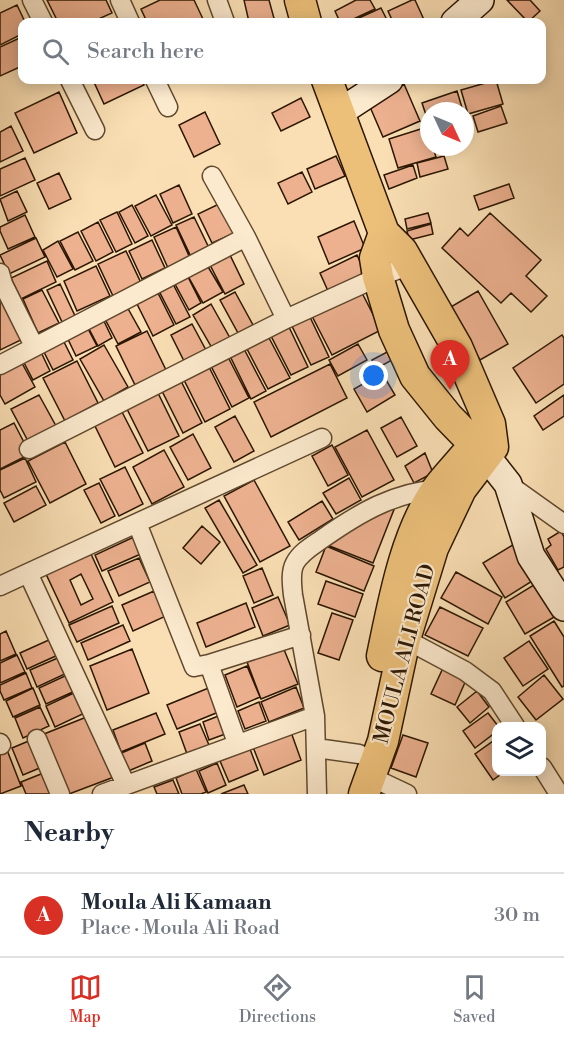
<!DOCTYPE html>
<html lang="en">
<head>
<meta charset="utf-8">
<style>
  :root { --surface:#fff; --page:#f6f6f7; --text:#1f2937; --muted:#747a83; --line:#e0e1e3; --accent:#d93025 }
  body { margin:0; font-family:"Libre Bodoni",serif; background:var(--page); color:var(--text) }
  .controls { position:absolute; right:18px; bottom:18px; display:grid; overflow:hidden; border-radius:12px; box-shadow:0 3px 15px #0003 }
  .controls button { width:54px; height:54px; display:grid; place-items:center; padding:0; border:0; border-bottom:2px solid var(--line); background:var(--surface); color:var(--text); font:30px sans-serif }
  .compass { position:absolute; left:420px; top:102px; width:54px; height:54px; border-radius:50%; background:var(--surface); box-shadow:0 3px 15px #0003; rotate:134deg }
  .you { position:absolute; left:374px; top:376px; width:21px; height:21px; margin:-15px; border:4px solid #fff; border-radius:50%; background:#1a73e8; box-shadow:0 0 0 9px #1a73e833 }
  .badge { display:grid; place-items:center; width:39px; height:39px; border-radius:50%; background:var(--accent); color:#fff; font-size:20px; font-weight:700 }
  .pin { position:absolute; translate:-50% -50px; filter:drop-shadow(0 2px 3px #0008) }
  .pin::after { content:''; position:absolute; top:32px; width:21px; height:18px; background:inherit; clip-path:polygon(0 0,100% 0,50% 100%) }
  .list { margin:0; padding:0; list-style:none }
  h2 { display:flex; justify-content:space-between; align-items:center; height:78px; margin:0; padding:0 24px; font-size:26px }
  h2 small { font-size:20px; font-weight:400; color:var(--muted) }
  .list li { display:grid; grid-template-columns:39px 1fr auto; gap:18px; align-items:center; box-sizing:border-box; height:84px; padding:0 24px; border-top:2px solid var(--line) }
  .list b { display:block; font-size:22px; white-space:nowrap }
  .list p { margin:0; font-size:20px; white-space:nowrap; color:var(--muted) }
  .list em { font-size:20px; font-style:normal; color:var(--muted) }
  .icon { flex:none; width:33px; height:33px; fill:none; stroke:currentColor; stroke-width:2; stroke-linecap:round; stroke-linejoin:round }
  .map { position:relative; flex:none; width:564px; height:794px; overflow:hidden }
  .search { position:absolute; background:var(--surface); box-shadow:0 3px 15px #0003; left:18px; right:18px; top:18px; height:66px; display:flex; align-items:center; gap:15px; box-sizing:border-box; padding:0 21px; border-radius:12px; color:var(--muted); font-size:22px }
  .sheet { height:162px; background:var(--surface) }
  nav { display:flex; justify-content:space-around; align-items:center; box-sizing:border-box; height:84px; border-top:2px solid var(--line); background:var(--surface); font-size:16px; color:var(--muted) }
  nav a { display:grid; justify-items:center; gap:3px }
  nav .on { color:var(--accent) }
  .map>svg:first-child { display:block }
  .building { fill:#edb190; stroke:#2b1602; stroke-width:1.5; fill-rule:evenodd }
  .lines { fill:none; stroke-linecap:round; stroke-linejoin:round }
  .street-casing { stroke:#5f482e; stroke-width:21 }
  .secondary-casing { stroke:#2b1602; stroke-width:30 }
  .primary-casing { stroke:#2b1602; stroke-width:33 }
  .street { stroke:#fceace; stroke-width:18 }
  .secondary { stroke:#fceace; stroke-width:27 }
  .primary { stroke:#edc07a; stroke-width:30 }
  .labels { text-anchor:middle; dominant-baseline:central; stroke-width:4.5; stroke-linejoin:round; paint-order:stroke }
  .street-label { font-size:21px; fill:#2b1602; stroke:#fceace }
</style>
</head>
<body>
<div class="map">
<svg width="564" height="794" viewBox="0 0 564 794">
  <rect width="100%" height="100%" fill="#fadfb4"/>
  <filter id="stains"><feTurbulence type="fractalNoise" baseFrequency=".00333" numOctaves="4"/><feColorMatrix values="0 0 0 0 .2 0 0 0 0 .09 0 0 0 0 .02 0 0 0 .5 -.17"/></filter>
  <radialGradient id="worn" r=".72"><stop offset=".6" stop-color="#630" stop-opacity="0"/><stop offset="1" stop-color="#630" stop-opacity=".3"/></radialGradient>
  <!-- building -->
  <path class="building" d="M47 0H106L112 13 92 22H58Z
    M160 0H194L203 19 196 22H147L141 9Z
    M244 0H269L275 22H249Z
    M356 0H370L375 9 347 22H340L335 11Z
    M412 0H415L425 22H393L388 11Z
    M507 0H530L540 11 528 22Z
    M17 5 25 22H22V34L0 45V13Z
    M381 8 388 22H350Z
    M22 37V66L0 76V47Z
    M93 80H141L144 85 104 104Z
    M496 80 503 104 468 114 461 90Z
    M404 84 420 121 383 137 367 100Z
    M457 91 463 111H429V124L422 103Z
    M59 92 77 133 34 153 15 113Z
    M301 98 310 117 281 131 272 113Z
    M501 106 507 123 478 132 473 116Z
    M205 112 220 144 194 157 179 125Z
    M11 126 23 151 0 162V132Z
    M427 127 429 147H433L436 157 398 168 389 139Z
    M336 156 345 176 315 189 307 169Z
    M444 156 448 169 420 177 417 163Z
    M25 158 35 180 0 196V169Z
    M413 165 417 178 389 189 384 175Z
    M302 172 312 192 288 204 278 183Z
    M59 173 71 199 49 209 37 183Z
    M509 184 514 198 479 210 474 196Z
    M179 185 192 214 173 223 160 194Z
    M17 191 27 212 8 221 0 199Z
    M156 195 172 225 151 236 135 206Z
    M221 203 235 233 212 243 198 214Z
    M132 205 148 236 135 243 119 212Z
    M117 212 132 244 116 252 100 220Z
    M428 213 431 223 407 229 405 219Z
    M490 213 541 260 526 276 547 296 531 312 511 293 501 303 442 248 460 228 468 236Z
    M25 215 35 237 8 249 0 231V227Z
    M194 217 210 250 192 259 176 225Z
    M354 221 365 248 329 264 318 237Z
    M98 222 113 252 96 261 81 231Z
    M431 224 433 234 409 240 407 231Z
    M176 227 190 258 168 268 154 237Z
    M78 232 93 261 75 270 60 241Z
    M36 238 45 257 9 274 0 255Z
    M152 240 165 268 142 279 129 251Z
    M58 241 73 269 57 277 43 250Z
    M126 251 141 283 113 296 98 264Z
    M229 253 244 284 225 294 209 263Z
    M357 255 365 273 328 291 320 273Z
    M47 261 56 282 21 299 11 278Z
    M207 265 223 292 203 303 188 276Z
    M96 266 110 296 77 311 64 281Z
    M188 277 201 303 189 310 175 284Z
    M60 284 76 318 63 324 47 290Z
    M173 284 190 317 176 324 159 291Z
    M42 290 59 323 38 333 23 299Z
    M361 291 381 330 332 355 312 316Z
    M478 291 508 344 480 360 449 308Z
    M0 292 25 338 0 350Z
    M235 292 253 325 238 333 220 300Z
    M158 293 174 325 153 336 137 304Z
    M211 304 230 338 212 348 193 315Z
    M126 305 141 332 118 344 104 317Z
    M308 313 329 357 311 365 290 322Z
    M102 317 112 338 98 346 87 325Z
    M192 324 207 352 185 363 171 335Z
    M86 325 97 346 76 356 66 335Z
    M288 325 308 367 291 375 270 334Z
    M147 331 166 370 135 385 116 346Z
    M562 335 564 338V384L536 403 513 368Z
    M61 336 73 360 53 370 41 346Z
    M268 336 290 378 268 389 246 347Z
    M358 344 367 360 338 376 329 360Z
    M104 345 128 387 104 401 80 359Z
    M39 348 50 371 33 380 21 357Z
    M244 349 266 391 251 399 230 356Z
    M389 351 392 360 374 370 372 360Z
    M18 356 35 387 5 404 0 395V365Z
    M228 357 249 398 232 407 211 366Z
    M77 361 98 403 65 421 43 378Z
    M330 364 347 398 271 437 254 402Z
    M209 367 230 409 205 422 184 380Z
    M382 373 395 395 367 412 354 389Z
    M181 381 202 423 183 433 162 391Z
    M157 391 179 436 148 451 126 407Z
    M39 395 56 426 28 441 11 409Z
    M564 395V416L543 430 534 416Z
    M121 410 143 453 115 467 94 424Z
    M235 416 254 451 234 462 215 427Z
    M401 417 417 446 397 457 381 428Z
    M14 423 30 454 0 469V430Z
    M367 430 394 480 362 497 335 447Z
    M193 434 211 468 188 480 170 447Z
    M65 442 86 484 50 503 28 461Z
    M332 445 348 475 328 486 312 456Z
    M164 450 184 487 152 504 133 467Z
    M425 453 433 473 414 483 405 466Z
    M25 458 36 482 4 498 0 490V470Z
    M125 467 143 504 119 516 100 479Z
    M349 478 361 500 336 514 323 493Z
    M254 480 290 546 260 562 224 496Z
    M99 483 115 516 101 523 84 490Z
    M36 486 46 505 14 522 4 503Z
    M219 500 257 565 243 573 205 508Z
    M322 501 333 519 299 540 288 522Z
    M395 507 373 563 322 543Z
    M202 526 220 542 201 564 183 548Z
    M561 531 564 537V567L558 570 546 549 551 545 548 539Z
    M136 536 143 553 102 571 95 555Z
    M516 543 537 578 505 598 483 563Z
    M326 546 374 566 364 591 316 572Z
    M91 554 113 602 69 623 46 574ZM81 574 93 599 81 605 70 580Z
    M139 558 150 582 119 596 108 571Z
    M262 568 273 595 254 603 243 576Z
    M456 572 502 597 488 624 441 598Z
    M326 581 363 594 355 617 318 604Z
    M537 583 556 616 525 634 506 602Z
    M154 591 166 616 133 631 122 605Z
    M278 597 290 625 263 636 252 608Z
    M246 603 255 627 206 647 197 623Z
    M112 606 119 623 77 642 69 625Z
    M440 607 483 628 468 656 425 635Z
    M332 613 353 620 339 660 318 653Z
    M554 621 564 637V686L562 687 530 636Z
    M123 625 130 641 88 660 81 643Z
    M6 631 16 654 0 661V634Z
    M51 639 58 655 27 669 20 653Z
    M529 641 548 669 523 686 504 658Z
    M283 647 298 684 261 699 247 662Z
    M132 649 149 693 107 710 90 666Z
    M17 655 25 672 0 683V663Z
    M60 657 67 673 37 687 30 670Z
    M247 666 260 697 237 707 225 675Z
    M443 668 467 678 455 705 431 694Z
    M26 673 32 688 4 700 0 691V685Z
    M67 675 75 691 46 704 39 688Z
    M544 675 563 699 536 720 518 697Z
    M211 687 221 711 177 729 167 705Z
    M296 687 304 708 269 722 261 702Z
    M33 688 40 705 13 717 6 701Z
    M78 691 87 712 55 727 46 706Z
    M477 691 489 707 470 723 457 707Z
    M259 702 266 721 245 729 238 711Z
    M40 707 49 726 23 738 15 718Z
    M156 713 165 734 121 752 113 730Z
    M488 713 498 726 496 732 475 748 463 731Z
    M221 715 228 733 209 740 203 722Z
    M89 716 114 777 69 794 44 734Z
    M200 724 209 745 187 754 179 732Z
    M291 732 301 760 264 775 253 747Z
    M403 735 428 743 416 777 391 768Z
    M496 739V772H504L493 780 475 754Z
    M31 740 42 767 23 775 12 748Z
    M145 743 152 761 126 772 119 754Z
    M250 749 258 770 229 782 220 761Z
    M7 750 21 786 0 794V753Z
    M217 763 226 785 208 793 199 771Z
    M196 769 206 792 201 794H182L176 778Z
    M46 772 55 794H26L21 782Z
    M173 780 179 794H157L154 787Z
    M244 785 248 794H221Z"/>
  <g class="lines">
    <defs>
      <path id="street" d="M32 0 43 22
        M120 0 130 22
        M217 0 225 22
        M70 80 95 130
        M155 80 168 107
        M212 176 246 237 286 319
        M0 273 3 284 34 346
        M0 365 246 237
        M29 449 286 319 378 277 410 265
        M508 484 564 524
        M137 523 194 667 209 664 301 635
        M0 586 28 573
        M405 639 465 671 492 691 515 726
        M209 664 237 743
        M37 739 60 794
        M0 743 1 745
        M316 748 359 754
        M542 767 559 794
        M371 777 407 794
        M126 785 28 573 322 438
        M102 794 315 716
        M317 794 315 716 293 595C292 585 290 572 295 563 301 552 312 546 322 539 359 513 394 492 440 489"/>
      <path id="secondary" d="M455 22 480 0
        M340 112 389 80
        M486 456 508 484 531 556 564 607"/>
      <path id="primary" d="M300 0 306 22
        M327 80 384 233 375 258 378 277 394 330 415 376 448 417 486 456
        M382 656C393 604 405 533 437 489 445 478 455 468 464 457
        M364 794 383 741 405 639 433 548 461 489 493 447 490 424 457 347 402 251 384 233"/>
    </defs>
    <!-- street casing -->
    <use href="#street" class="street-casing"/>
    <!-- secondary casing -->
    <use href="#secondary" class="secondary-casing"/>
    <!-- primary casing -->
    <use href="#primary" class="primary-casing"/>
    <!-- street -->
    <use href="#street" class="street"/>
    <!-- secondary -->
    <use href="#secondary" class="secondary"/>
    <!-- primary -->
    <use href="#primary" class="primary"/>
  </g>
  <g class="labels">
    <!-- street labels -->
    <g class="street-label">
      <text transform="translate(405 654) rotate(-75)">MOULA ALI ROAD</text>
    </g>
  </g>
  <rect width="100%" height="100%" filter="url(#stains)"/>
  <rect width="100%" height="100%" fill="url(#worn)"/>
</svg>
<div class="controls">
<button><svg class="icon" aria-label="layers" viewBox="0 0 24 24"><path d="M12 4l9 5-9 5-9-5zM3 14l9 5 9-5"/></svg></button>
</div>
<svg class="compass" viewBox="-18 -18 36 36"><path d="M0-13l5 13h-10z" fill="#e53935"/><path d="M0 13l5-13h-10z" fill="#747a83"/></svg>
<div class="you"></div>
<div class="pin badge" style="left:450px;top:390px">A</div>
<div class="search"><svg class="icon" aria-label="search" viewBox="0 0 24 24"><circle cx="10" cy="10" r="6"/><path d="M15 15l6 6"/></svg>Search here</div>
</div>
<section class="sheet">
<h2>Nearby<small></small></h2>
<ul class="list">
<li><span class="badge">A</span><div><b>Moula Ali Kamaan</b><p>Place · Moula Ali Road</p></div><em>30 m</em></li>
</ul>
</section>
<nav>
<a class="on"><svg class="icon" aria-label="map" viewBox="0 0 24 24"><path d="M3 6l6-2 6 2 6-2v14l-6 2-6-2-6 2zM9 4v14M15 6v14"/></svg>Map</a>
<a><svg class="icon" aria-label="directions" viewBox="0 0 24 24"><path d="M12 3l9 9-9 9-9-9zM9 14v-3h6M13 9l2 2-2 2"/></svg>Directions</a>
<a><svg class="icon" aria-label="saved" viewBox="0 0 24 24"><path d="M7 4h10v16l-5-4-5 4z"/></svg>Saved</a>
</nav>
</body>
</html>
